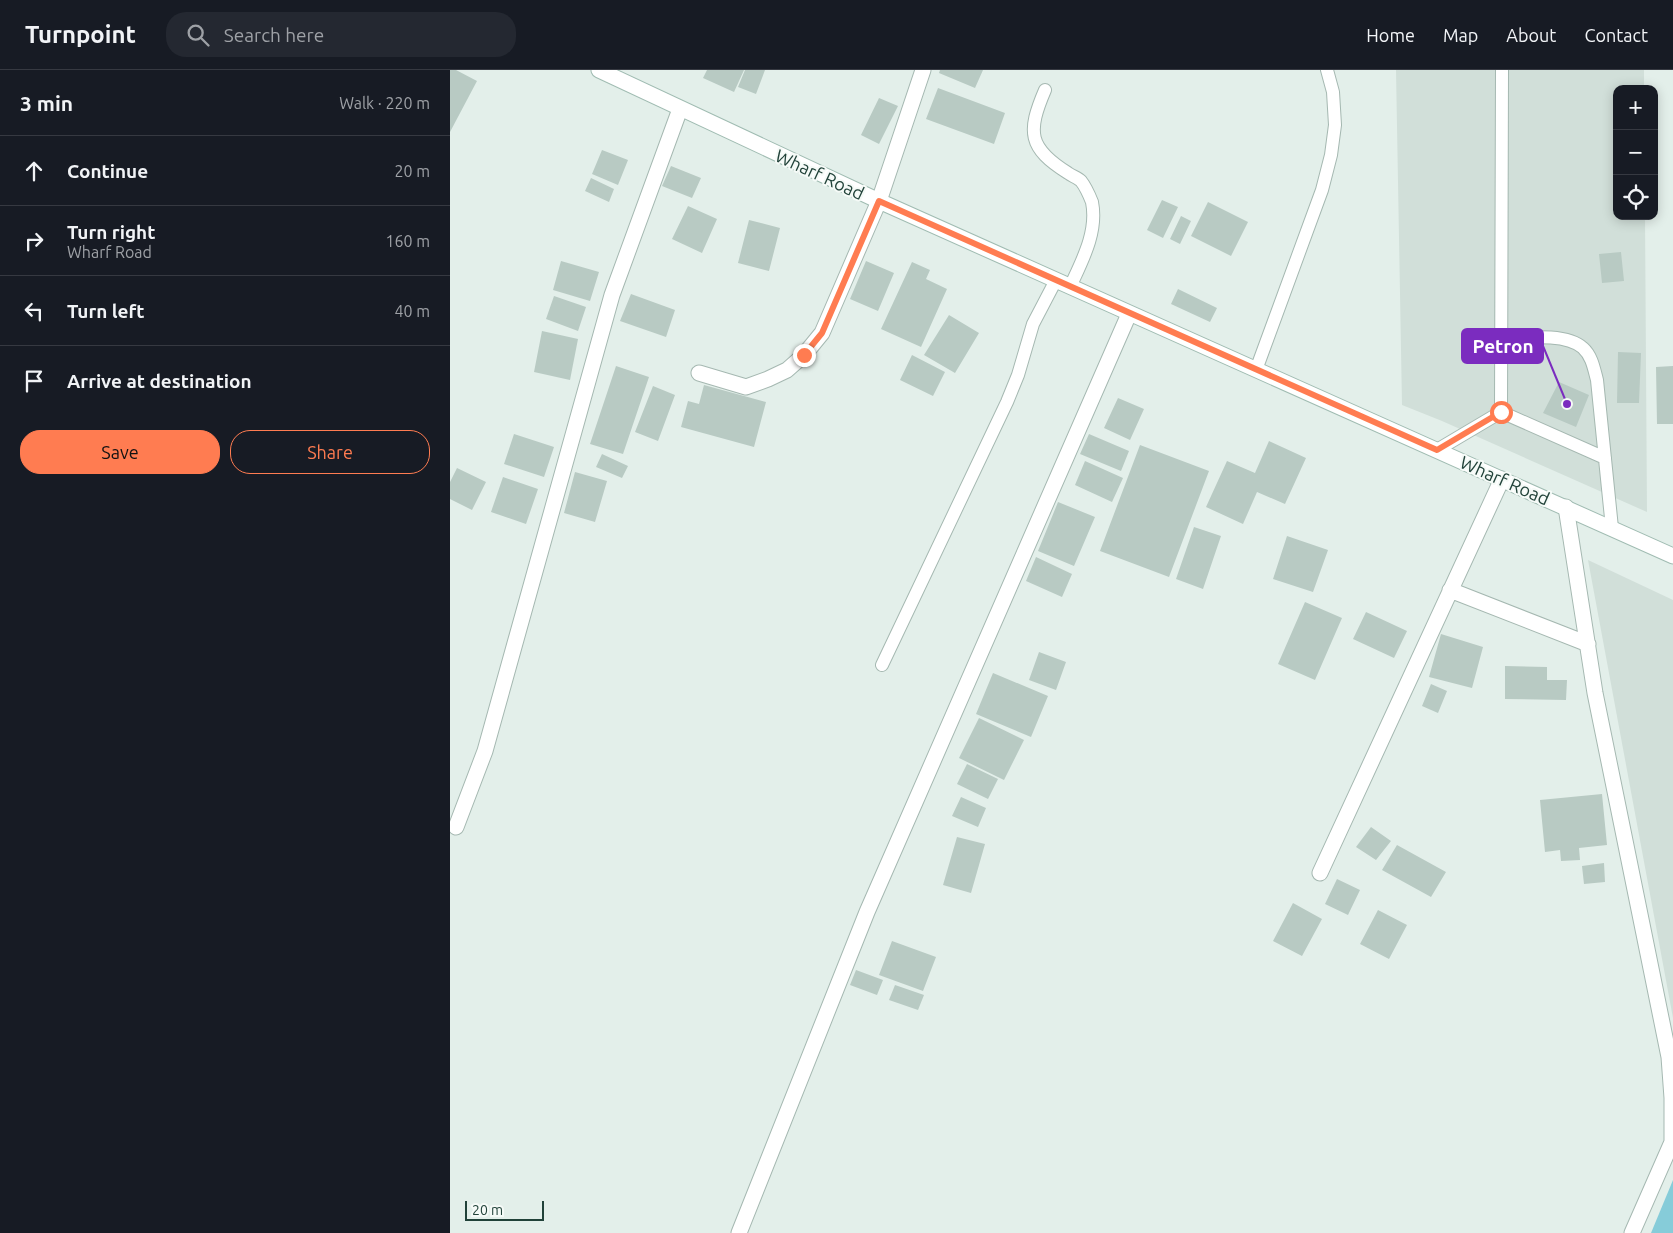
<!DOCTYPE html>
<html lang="en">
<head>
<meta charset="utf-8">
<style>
  :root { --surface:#171b24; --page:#242831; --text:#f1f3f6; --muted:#9ea1a6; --line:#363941; --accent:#ff7c51 }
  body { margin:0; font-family:Ubuntu,sans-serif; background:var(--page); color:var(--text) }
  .controls { position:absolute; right:15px; top:15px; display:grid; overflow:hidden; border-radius:10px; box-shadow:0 2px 12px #0003 }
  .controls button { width:45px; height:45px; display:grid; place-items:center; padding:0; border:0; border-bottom:1px solid var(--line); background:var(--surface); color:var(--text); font:25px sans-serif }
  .scale { position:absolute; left:15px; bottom:12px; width:79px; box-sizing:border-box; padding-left:5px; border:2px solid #214239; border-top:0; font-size:14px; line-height:18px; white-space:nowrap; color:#214239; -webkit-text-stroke:4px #f5faf7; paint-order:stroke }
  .stop { position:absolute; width:15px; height:15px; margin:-11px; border:4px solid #ff7c51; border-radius:50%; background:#fff }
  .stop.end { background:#ff7c51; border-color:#fff; box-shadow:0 1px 5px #0008 }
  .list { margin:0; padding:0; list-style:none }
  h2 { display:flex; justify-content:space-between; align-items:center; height:65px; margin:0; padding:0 20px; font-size:21px }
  h2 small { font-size:16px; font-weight:400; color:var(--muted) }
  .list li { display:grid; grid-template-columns:32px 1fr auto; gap:15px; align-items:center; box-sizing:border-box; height:70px; padding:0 20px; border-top:1px solid var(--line) }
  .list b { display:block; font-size:19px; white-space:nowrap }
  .list p { margin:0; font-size:16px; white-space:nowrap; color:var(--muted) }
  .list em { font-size:16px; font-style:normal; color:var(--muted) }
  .actions { display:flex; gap:10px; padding:15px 20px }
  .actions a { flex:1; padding:11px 0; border:1px solid var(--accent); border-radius:20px; text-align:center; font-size:18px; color:var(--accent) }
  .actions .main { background:var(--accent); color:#111 }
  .icon { flex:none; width:28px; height:28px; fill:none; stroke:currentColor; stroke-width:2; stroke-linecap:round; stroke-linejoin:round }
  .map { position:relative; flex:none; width:1223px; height:1163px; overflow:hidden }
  header { display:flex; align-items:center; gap:30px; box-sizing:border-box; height:70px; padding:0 25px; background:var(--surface); border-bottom:1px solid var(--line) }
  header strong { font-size:24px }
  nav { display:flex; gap:28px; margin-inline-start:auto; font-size:18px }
  .search { width:350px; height:45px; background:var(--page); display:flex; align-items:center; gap:12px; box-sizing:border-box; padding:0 18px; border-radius:20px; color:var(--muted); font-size:19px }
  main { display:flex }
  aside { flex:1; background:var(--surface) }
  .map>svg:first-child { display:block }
  .built { fill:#d1dfd9 }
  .water { fill:#86ccd9 }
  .building { fill:#b8cac3 }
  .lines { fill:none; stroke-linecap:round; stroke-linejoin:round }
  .service-casing { stroke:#a5b8b1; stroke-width:14 }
  .minor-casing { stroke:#a5b8b1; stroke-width:17 }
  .tertiary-casing { stroke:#a5b8b1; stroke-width:17 }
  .secondary-casing { stroke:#a0bcb2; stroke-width:17 }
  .service { stroke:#fff; stroke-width:12 }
  .minor { stroke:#fff; stroke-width:15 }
  .tertiary { stroke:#fff; stroke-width:15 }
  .secondary { stroke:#fff; stroke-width:15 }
  .route { stroke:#ff7c51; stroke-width:6 }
  .labels { text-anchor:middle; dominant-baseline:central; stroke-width:4; stroke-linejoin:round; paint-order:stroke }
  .street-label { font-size:18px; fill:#214239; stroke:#f5faf7 }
  .leader { fill:none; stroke:#7b2cbf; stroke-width:2 }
  .callout-dot { fill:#7b2cbf; stroke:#f5faf7; stroke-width:2 }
  .callout { fill:#7b2cbf; stroke:#7b2cbf; stroke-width:2 }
  .callout-label { font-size:19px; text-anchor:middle; font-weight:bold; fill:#fff }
</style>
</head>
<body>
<header>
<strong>Turnpoint</strong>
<div class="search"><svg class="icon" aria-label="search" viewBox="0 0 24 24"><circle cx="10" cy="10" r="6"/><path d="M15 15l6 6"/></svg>Search here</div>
<nav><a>Home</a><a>Map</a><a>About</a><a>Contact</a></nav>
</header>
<main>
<aside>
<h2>3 min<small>Walk · 220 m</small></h2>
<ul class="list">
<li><svg class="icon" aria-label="ahead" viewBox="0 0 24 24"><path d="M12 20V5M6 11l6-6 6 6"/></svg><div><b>Continue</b></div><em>20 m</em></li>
<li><svg class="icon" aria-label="right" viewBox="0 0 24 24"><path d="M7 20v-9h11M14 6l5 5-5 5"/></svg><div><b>Turn right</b><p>Wharf Road</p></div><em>160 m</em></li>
<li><svg class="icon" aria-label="left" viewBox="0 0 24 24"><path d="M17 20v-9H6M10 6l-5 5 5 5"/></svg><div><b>Turn left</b></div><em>40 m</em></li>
<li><svg class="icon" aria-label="arrive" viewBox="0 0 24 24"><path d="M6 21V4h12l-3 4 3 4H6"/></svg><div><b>Arrive at destination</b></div></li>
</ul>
<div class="actions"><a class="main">Save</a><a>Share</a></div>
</aside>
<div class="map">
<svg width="1223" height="1163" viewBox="0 0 1223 1163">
  <rect width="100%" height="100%" fill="#e3efea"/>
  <!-- built -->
  <path class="built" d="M946 0H1194V19H1167V146H1195L1197 442 992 351 952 335Z
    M1138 490 1223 530V948Z"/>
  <!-- water -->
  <path class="water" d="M1223 1110V1163H1201Z"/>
  <!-- building -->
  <path class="building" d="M0 0H6L27 11 0 62Z
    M257 0H294L284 22 253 8Z
    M295 0H315L306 24 288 17Z
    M490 0H533L525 18 489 3Z
    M488 18 555 43 544 74 476 49Z
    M429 28 448 36 429 74 411 65Z
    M152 80 178 90 168 115 142 104Z
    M221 96 251 108 242 128 212 116Z
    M141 108 164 119 159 132 135 121Z
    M712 130 728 137 713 168 697 160Z
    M758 132 798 152 781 186 741 166Z
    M238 136 267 149 252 183 222 169Z
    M731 146 741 151 730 174 720 169Z
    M299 150 330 158 319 201 288 193Z
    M1171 182 1174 211 1152 213 1149 184Z
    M111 191 149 202 140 231 103 220Z
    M416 191 444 203 428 241 400 229Z
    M462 192 480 200 476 209 497 219 471 277 431 259Z
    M728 219 767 238 760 252 721 234Z
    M181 224 225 240 216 267 170 251Z
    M104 226 136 237 128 261 96 249Z
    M499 245 529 263 505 303 474 285Z
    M92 261 128 269 120 310 84 302Z
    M1168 282 1191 283 1189 333H1167Z
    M462 285 495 302 483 326 450 310Z
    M166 296 199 307 173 384 140 374Z
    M1223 296V354H1207L1206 297Z
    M1109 312 1139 325 1126 357 1093 343Z
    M254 315 316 332 304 377 231 357 238 331 249 334Z
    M203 316 225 325 208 371 185 362Z
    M668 328 694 339 680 370 654 358Z
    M64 364 104 377 94 407 54 394Z
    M639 364 679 381 671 401 630 384Z
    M819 371 856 388 835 434 807 422 793 454 756 437 777 391 805 403Z
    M690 375 759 401 719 507 650 481Z
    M152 384 178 396 172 408 146 397Z
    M635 391 673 408 662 432 625 415Z
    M7 398 36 412 22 440 0 429V412Z
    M125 402 157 411 145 452 114 443Z
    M53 407 88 419 76 454 41 442Z
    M608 432 645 447 624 496 588 481Z
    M744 457 771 466 753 519 726 509Z
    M837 466 878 480 863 522 823 509Z
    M586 487 622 504 612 527 576 511Z
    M855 532 892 548 865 610 828 594Z
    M916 542 957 561 944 588 903 569Z
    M991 564 1033 577 1022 618 979 607Z
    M589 582 616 592 606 620 579 610Z
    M1055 596 1097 597V610H1117L1116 630 1055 629Z
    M543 603 598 626 581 667 526 644Z
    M981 614 997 621 988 643 972 636Z
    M529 648 574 670 554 710 509 688Z
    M517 694 548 709 538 729 507 714Z
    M1152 724 1157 775 1129 778 1130 790 1111 791 1110 780 1095 782 1090 730Z
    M511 727 536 738 528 757 502 746Z
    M921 757 941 771 926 790 906 777Z
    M507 767 535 774 521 823 493 815Z
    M947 775 996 802 981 827 932 800Z
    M1154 793 1155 812 1134 814 1132 796Z
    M887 809 910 820 898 845 875 834Z
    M843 833 872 849 852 886 823 871Z
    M928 840 957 855 939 889 910 874Z
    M442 871 486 887 473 921 429 905Z
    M406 900 433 910 427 925 400 915Z
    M445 915 474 925 468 940 439 930Z"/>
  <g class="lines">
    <defs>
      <path id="service" d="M595 20C577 62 578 78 618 103 622 106 628 108 631 111 635 116 640 127 642 132 648 162 632 191 620 217
        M1051 269C1073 268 1116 262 1133 278 1142 286 1144 299 1147 310L1162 458
        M806 300 872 120 881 85 885 55 883 22 877 0
        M1051 342 1052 0
        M1051 342 1155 388
        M987 380 1051 342
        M432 595 557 332 568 305 583 254 606 210"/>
      <path id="minor" d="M249 303 296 317 318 309 337 300 354 285 372 263 429 131
        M1116 437 1145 623 1219 987 1222 1028V1072L1182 1163
        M1000 520 1138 574
        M6 757 35 681 162 225 230 39
        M870 803 1052 409
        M289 1163 417 842 679 244"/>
      <path id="tertiary" d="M429 131 473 0"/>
      <path id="secondary" d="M149 0 429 131 1223 486"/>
    </defs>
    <!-- service casing -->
    <use href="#service" class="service-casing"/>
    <!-- minor casing -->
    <use href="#minor" class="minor-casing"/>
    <!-- tertiary casing -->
    <use href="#tertiary" class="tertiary-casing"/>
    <!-- secondary casing -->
    <use href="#secondary" class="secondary-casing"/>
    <!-- service -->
    <use href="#service" class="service"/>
    <!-- minor -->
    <use href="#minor" class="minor"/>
    <!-- tertiary -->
    <use href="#tertiary" class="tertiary"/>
    <!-- secondary -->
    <use href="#secondary" class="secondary"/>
  </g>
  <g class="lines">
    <!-- route -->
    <path class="route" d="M354 285 372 263 429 131 987 380 1051 342"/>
  </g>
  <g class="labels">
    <!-- street labels -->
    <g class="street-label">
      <text transform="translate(370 104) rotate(25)">Wharf Road</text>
      <text transform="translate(1055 410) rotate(24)">Wharf Road</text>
    </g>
  </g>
  <!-- callouts -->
  <path class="leader" d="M1117 334L1093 276"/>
  <circle class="callout-dot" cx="1117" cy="334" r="5"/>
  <rect class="callout" x="1012" y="259" width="81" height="34" rx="5"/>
  <g class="callout-label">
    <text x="1053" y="283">Petron</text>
  </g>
</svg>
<div class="controls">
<button>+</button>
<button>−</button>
<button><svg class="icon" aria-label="locate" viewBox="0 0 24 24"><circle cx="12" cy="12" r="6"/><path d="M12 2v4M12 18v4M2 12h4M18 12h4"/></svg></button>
</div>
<div class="scale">20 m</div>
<div class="stop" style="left:1051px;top:342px"></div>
<div class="stop end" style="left:354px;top:285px"></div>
</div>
</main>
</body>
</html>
